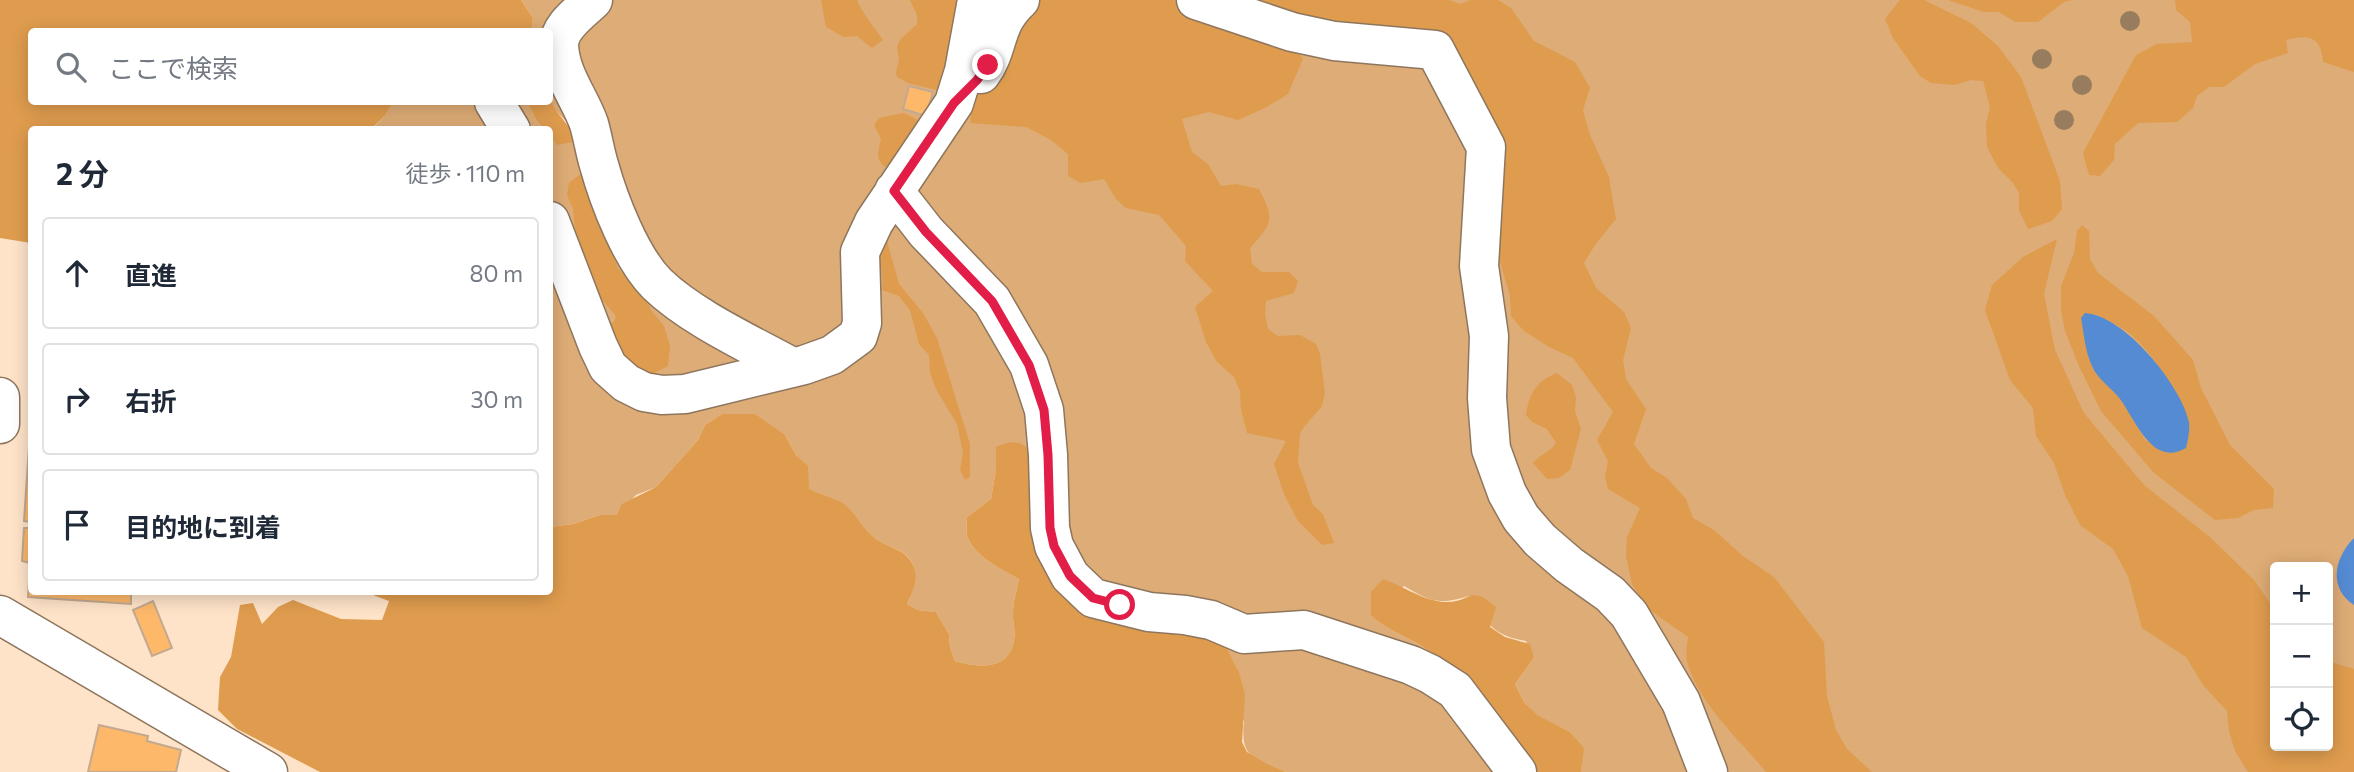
<!DOCTYPE html>
<html lang="ja">
<head>
<meta charset="utf-8">
<style>
  :root { --surface:#fff; --page:#f6f6f7; --text:#1f2937; --muted:#747a83; --line:#e0e1e3 }
  body { margin:0; font-family:Commissioner,"Noto Sans JP",sans-serif; background:var(--page); color:var(--text) }
  .controls { position:absolute; right:21px; bottom:21px; display:grid; overflow:hidden; border-radius:7px; box-shadow:0 4px 18px #0003 }
  .controls button { width:63px; height:63px; display:grid; place-items:center; padding:0; border:0; border-bottom:2px solid var(--line); background:var(--surface); color:var(--text); font:35px sans-serif }
  .stop { position:absolute; width:21px; height:21px; margin:-16px; border:5px solid #e11d48; border-radius:50%; background:#fff }
  .stop.end { background:#e11d48; border-color:#fff; box-shadow:0 2px 7px #0008 }
  .list { margin:0; padding:0; list-style:none }
  h2 { display:flex; justify-content:space-between; align-items:center; height:91px; margin:0; padding:0 28px; font-size:30px }
  h2 small { font-size:23px; font-weight:400; color:var(--muted) }
  .list li { display:grid; grid-template-columns:46px 1fr auto; gap:21px; align-items:center; box-sizing:border-box; height:112px; margin:0 14px 14px; padding:0 14px; border:2px solid var(--line); border-radius:7px }
  .list b { display:block; font-size:26px; white-space:nowrap }
  .list em { font-size:23px; font-style:normal; color:var(--muted) }
  .icon { flex:none; width:38px; height:38px; fill:none; stroke:currentColor; stroke-width:2; stroke-linecap:round; stroke-linejoin:round }
  .map { position:relative; flex:none; width:2354px; height:772px; overflow:hidden }
  .search { position:absolute; background:var(--surface); box-shadow:0 4px 18px #0003; left:28px; top:28px; width:525px; height:77px; display:flex; align-items:center; gap:18px; box-sizing:border-box; padding:0 24px; border-radius:7px; color:var(--muted); font-size:26px }
  .panel { position:absolute; background:var(--surface); box-shadow:0 4px 18px #0003; left:28px; top:126px; width:525px; height:469px; border-radius:7px }
  .map>svg:first-child { display:block }
  .green { fill:#deac76; fill-rule:evenodd }
  .forest { fill:#df9c4e; fill-rule:evenodd }
  .water { fill:#558bd3 }
  .building { fill:#fdb86a; stroke:#c2a990; stroke-width:2 }
  .lines { fill:none; stroke-linecap:round; stroke-linejoin:round }
  .minor-casing { stroke:#8e765e; stroke-width:41 }
  .minor { stroke:#fff; stroke-width:38 }
  .tree { fill:#977c5d }
  .route { stroke:#e11d48; stroke-width:9 }
</style>
</head>
<body>
<div class="map">
<svg width="2354" height="772" viewBox="0 0 2354 772">
  <rect width="100%" height="100%" fill="#fee3c8"/>
  <!-- green -->
  <path class="green" d="M521 0H2354V772H1581L1583 748 1570 732 1537 716 1524 702 1515 684 1534 658 1526 641C1491 635 1488 623 1469 596 1439 605 1431 602 1404 586L1371 616C1390 633 1414 638 1431 653 1468 687 1496 733 1527 772H1286C1254 759 1240 759 1244 721L1115 610 996 447V469L991 499 967 517C967 522 966 530 967 535 972 555 1002 570 1019 579 1017 590 1013 601 1013 612 1012 621 1016 631 1014 640 1009 671 978 668 955 661L950 647 949 634 936 612 918 610 907 604C913 591 919 576 912 563 905 549 893 549 881 542 864 533 858 515 843 504 834 497 819 494 808 489L807 466 796 455 785 435 722 414 705 425 698 440 656 487 636 495 617 515H600L573 524 550 527V136L558 145 570 125 553 108 550 100V32L531 31 533 18ZM2275 567H2328V746H2275Z
    M393 102H527L536 120 544 129 371 130 385 116Z"/>
  <!-- forest -->
  <path class="forest" d="M0 0H521L533 18 531 32H32V102H393L385 116 371 129 32 130 31 243 0 238Z
    M821 0H857C863 15 874 26 883 40L872 48 857 36 844 37 826 27Z
    M910 0H970L937 102 936 90 908 83 897 77 896 72 899 59 897 47 900 40 917 24V15Z
    M1029 0H1173L1290 39 1303 59 1288 94 1265 108 1238 120 1209 112 1182 119 1192 152 1208 164 1221 186 1236 184 1259 189C1275 221 1273 222 1250 248L1252 264 1262 272H1289L1298 281 1294 293 1266 301 1265 314 1268 329 1278 336 1300 335 1316 344 1320 354 1325 393 1322 406 1304 427 1300 434 1298 463 1313 505 1323 514 1334 543 1322 545 1298 521 1284 494 1274 464 1286 441 1247 433 1241 410 1240 391 1234 377 1217 362 1206 342 1195 307 1213 291 1185 261 1186 246 1159 215 1126 208 1116 199 1104 179 1081 183 1068 176V154L1051 140 1026 127 970 123 973 94Z
    M1223 0H1449L1461 4 1470 0H1498L1511 8 1534 41 1575 62 1590 88 1583 110 1590 135 1609 177 1616 219 1595 245 1584 263 1596 288 1624 312 1631 328 1623 360 1626 379 1646 409 1634 444 1651 468 1667 478 1686 499 1693 518 1714 530 1743 556 1774 577 1824 642 1827 696 1836 730 1847 749 1872 772H1766C1739 739 1701 706 1688 665 1685 657 1687 645 1688 637L1647 608 1632 584 1626 556 1627 537 1640 508 1608 489 1605 477 1608 461 1597 440 1613 412 1573 358 1549 347 1524 331 1511 316 1510 296 1499 258 1501 214 1440 43Z
    M1900 0H1924L1971 23 1998 46 2021 77 2060 181 2062 209 2052 221 2028 229 2019 211V193L2013 183 1998 168 1987 147 1986 124 1990 107 1983 81 1971 80 1954 85 1931 83 1920 76 1893 38 1885 19Z
    M1948 0H2072L2064 2 2038 22H2016L1998 12H1984Z
    M2175 0H2354V72L2323 62C2321 36 2309 34 2286 40L2288 53 2255 64 2224 87H2209L2197 96 2193 108 2177 122 2138 123 2115 144 2114 160 2100 176 2089 175 2083 153 2136 55 2157 44 2192 42 2190 22 2176 10Z
    M550 100C557 115 570 126 579 141L557 145 550 136V130L544 129 536 120 527 102H550Z
    M904 113 920 121 888 169C874 160 878 153 881 139L874 125 879 118Z
    M589 174 618 269 636 284 644 293 651 310 664 326 670 346 668 366 649 376 614 362 610 323 614 322 616 316 599 296 596 283 582 258 576 240 573 209 567 195 569 183 579 175Z
    M2082 225 2089 231 2090 259 2098 273 2154 316 2193 360 2201 388 2230 445 2274 489 2273 508 2254 510 2238 518 2215 520 2154 473 2101 411 2079 366 2065 331 2061 310V286L2074 253 2077 231ZM2095 314C2107 320 2118 325 2129 333 2153 352 2188 405 2189 436L2146 441 2120 398 2093 369Z
    M2057 239 2044 294 2055 350 2084 413 2144 485 2211 538 2254 580 2275 610V746H2328V661L2354 669V772H2248L2235 751 2229 731 2227 711 2203 685 2186 657 2142 628 2128 576 2113 549 2080 525 2065 495 2054 463 2036 436 2033 408 2010 380 1985 310 1992 285 2023 257Z
    M887 241 899 284 923 313 937 338 970 444V477L965 480 960 470 963 453 957 424 937 391 930 373 929 355 919 344 910 310 899 296 882 290C885 273 874 256 887 241Z
    M1557 373 1572 385 1576 398 1575 411 1581 429 1570 470 1559 478 1547 479 1533 463C1540 454 1550 453 1556 443L1547 429 1532 422 1526 415C1529 394 1537 380 1557 373Z
    M722 414H755L785 435 796 455 808 466 809 489C819 494 834 497 844 504 858 515 864 533 881 542 893 549 904 549 912 563 920 577 913 591 907 604L918 610 936 612 949 634 950 647 955 661C978 668 1009 671 1014 640 1016 631 1012 621 1013 612 1013 601 1017 590 1019 579 1002 570 972 555 967 535 966 530 967 522 967 517L991 499 996 469V447C1017 438 1023 442 1038 459L1061 571 1225 645 1239 673 1245 694 1242 742 1247 752 1267 764 1286 772H320L237 729 218 710 220 677 231 657 240 605 253 603 262 624 278 607 293 600 341 619 382 620 389 601 365 592H550V527L573 524 600 515H617L622 504 656 487 698 440 705 425Z
    M1383 579C1403 586 1424 601 1445 602 1471 603 1469 583 1496 607L1490 627 1505 637 1530 644 1534 658 1515 684 1524 702 1537 715 1570 732 1584 748 1581 772H1527C1496 733 1468 687 1431 653 1414 638 1390 633 1371 616V592Z"/>
  <!-- water -->
  <path class="water" d="M2085 313C2124 315 2181 385 2189 422 2190 430 2188 440 2186 448 2152 468 2135 419 2120 399 2112 388 2097 379 2092 366 2085 351 2084 334 2081 318Z
    M2354 538V605C2328 588 2334 558 2354 538Z"/>
  <!-- building -->
  <path class="building" d="M909 86 933 92 926 116 903 109Z
    M31 417H32V522L24 521Z
    M24 528H32V592H131V604L28 597 30 563 22 561Z
    M153 601 172 648 152 656 133 610Z
    M99 725 148 736 147 741 181 750 176 772H88Z"/>
  <g class="lines">
    <defs>
      <path id="minor" d="M593 0C581 12 559 26 559 45 560 75 580 98 589 124 593 138 595 152 599 165 609 201 631 258 657 284 691 317 750 344 792 367
        M1196 0 1292 32 1334 41 1435 50 1486 147 1479 266 1489 336 1487 398 1491 449 1507 493 1521 518 1540 540 1569 565 1610 594 1629 614 1681 702 1708 772
        M981 74C1000 49 993 24 1020 0
        M494 102 511 130
        M894 191 926 232 992 301 1029 365 1044 410 1048 455 1050 528 1054 546 1070 576 1093 598 1149 612 1185 615 1211 620 1244 634 1304 630 1411 665 1430 674 1455 690 1517 772
        M550 221 598 346 608 367 626 383 644 392 662 395 685 394 804 365 832 355 858 336 862 323 860 252 874 222 954 103 964 71 977 0
        M0 397V424
        M0 615 268 772"/>
    </defs>
    <!-- minor casing -->
    <use href="#minor" class="minor-casing"/>
    <!-- minor -->
    <use href="#minor" class="minor"/>
  </g>
  <!-- trees -->
  <g class="tree">
    <circle cx="2130" cy="21" r="10"/>
    <circle cx="2042" cy="59" r="10"/>
    <circle cx="2082" cy="85" r="10"/>
    <circle cx="2064" cy="120" r="10"/>
  </g>
  <g class="lines">
    <!-- route -->
    <path class="route" d="M988 65 977 80 954 103 894 191 926 232 992 301 1029 365 1044 410 1048 455 1050 528 1054 546 1070 576 1093 598 1120 605"/>
  </g>
</svg>
<div class="controls">
<button>+</button>
<button>−</button>
<button><svg class="icon" aria-label="locate" viewBox="0 0 24 24"><circle cx="12" cy="12" r="6"/><path d="M12 2v4M12 18v4M2 12h4M18 12h4"/></svg></button>
</div>
<div class="stop" style="left:1120px;top:605px"></div>
<div class="stop end" style="left:988px;top:65px"></div>
<div class="search"><svg class="icon" aria-label="search" viewBox="0 0 24 24"><circle cx="10" cy="10" r="6"/><path d="M15 15l6 6"/></svg>ここで検索</div>
<section class="panel">
<h2>2 分<small>徒歩 · 110 m</small></h2>
<ul class="list">
<li><svg class="icon" aria-label="ahead" viewBox="0 0 24 24"><path d="M12 20V5M6 11l6-6 6 6"/></svg><div><b>直進</b></div><em>80 m</em></li>
<li><svg class="icon" aria-label="right" viewBox="0 0 24 24"><path d="M7 20v-9h11M14 6l5 5-5 5"/></svg><div><b>右折</b></div><em>30 m</em></li>
<li><svg class="icon" aria-label="arrive" viewBox="0 0 24 24"><path d="M6 21V4h12l-3 4 3 4H6"/></svg><div><b>目的地に到着</b></div></li>
</ul>
</section>
</div>
</body>
</html>
